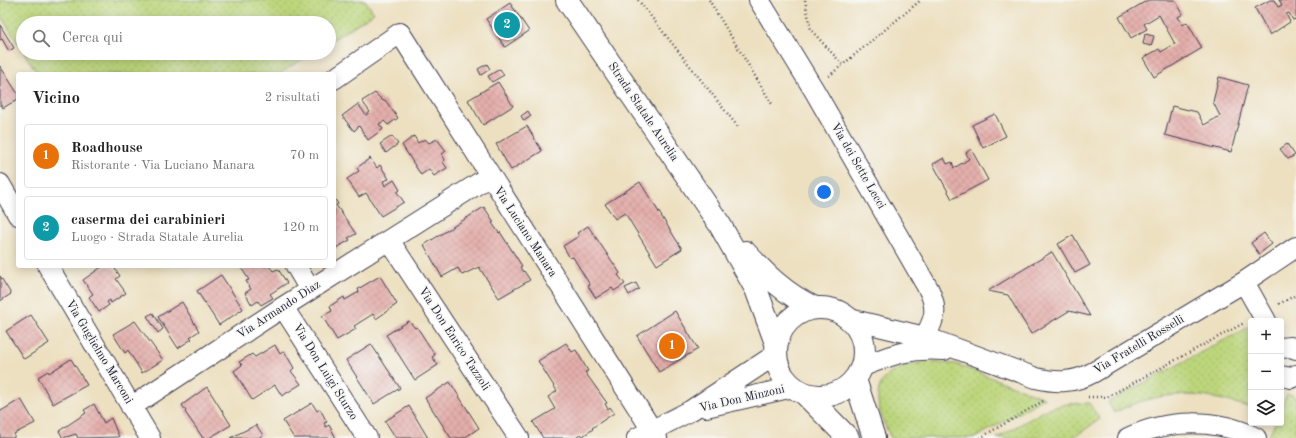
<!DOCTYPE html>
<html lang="it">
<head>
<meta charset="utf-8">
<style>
  :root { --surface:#fff; --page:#f6f6f6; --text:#222; --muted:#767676; --line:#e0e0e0; --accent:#2563eb }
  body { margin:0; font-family:"Old Standard TT",serif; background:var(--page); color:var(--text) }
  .controls { position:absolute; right:12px; bottom:12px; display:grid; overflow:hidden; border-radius:4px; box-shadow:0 2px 10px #0003 }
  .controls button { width:36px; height:36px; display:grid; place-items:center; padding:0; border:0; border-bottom:1px solid var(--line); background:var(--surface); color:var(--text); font:20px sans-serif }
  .you { position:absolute; left:824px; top:192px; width:14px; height:14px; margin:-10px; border:3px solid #fff; border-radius:50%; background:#1a73e8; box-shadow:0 0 0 6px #1a73e833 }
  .badge { display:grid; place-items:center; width:26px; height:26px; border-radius:50%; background:var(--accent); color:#fff; font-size:13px; font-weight:700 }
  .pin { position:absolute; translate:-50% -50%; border:2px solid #fff; box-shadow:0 1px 4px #0006 }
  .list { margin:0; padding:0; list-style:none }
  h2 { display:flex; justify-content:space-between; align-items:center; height:52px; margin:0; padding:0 16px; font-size:17px }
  h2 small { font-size:13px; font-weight:400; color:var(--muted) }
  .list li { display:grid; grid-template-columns:26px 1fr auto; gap:12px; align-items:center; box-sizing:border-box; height:64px; margin:0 8px 8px; padding:0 8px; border:1px solid var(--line); border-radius:4px }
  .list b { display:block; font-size:15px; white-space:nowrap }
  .list p { margin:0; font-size:13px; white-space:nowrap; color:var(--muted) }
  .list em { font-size:13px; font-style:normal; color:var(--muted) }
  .icon { flex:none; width:22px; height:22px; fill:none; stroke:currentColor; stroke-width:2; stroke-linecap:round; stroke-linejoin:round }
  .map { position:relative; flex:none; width:1296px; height:438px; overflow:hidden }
  .search { position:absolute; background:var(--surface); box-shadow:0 2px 10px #0003; left:16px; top:16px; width:320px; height:44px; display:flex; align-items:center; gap:10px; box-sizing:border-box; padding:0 14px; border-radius:22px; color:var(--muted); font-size:15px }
  .panel { position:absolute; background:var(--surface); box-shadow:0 2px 10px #0003; left:16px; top:72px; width:320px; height:196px; border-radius:4px }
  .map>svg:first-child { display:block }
  .green { fill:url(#green-dots); stroke:#6f7c5b }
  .building { fill:url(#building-cross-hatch) }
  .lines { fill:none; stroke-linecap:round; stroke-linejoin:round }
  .minor-casing { stroke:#403e4f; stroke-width:22 }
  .major-casing { stroke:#403e4f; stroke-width:24 }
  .path { stroke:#403e4f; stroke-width:2.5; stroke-dasharray:1 3; stroke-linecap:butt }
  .minor { stroke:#fff; stroke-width:20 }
  .major { stroke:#fff; stroke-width:22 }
  .labels { text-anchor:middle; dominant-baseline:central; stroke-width:3; stroke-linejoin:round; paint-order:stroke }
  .street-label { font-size:12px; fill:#22223b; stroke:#f6f6f2 }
</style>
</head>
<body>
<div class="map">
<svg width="1296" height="438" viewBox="0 0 1296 438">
  <defs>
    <pattern id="green-dots" width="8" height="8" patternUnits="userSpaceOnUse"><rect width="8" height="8" fill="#bcd67b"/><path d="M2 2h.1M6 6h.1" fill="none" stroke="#a1b76b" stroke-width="1.8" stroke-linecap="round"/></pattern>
    <pattern id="building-cross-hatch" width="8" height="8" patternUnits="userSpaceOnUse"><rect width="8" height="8" fill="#e4afab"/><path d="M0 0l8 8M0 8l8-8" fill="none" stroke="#c39694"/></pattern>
  </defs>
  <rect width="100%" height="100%" fill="#f6f6f2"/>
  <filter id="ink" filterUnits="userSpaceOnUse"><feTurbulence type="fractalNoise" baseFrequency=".025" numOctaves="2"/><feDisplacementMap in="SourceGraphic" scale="8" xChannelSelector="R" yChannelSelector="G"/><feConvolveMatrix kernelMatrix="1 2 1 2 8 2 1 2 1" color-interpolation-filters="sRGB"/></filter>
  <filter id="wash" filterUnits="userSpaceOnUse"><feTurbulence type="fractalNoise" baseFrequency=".012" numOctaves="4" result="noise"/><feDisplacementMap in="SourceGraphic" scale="16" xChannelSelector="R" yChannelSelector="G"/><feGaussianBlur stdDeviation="0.9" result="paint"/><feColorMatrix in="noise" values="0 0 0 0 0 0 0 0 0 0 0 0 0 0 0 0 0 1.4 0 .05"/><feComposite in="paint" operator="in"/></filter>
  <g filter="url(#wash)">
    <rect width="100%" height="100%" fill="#ede0c0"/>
    <!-- green -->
    <path class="green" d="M0 0H365L374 13 329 42V23H23V51L0 15Z
      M24 53H312L279 74H38Z
      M1251 326V402L1248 407C1199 391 1160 389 1114 413L1108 402Z
      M926 362 956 364 1044 398 975 438H891C868 393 873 370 926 362Z
      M1287 394 1293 395 1296 400V438H1271L1269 435 1275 423H1281V409Z
      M1089 403 1100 419 1073 438H997L1047 409 1067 404Z"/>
    <g id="blocks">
      <!-- building -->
      <path class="building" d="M1148 0H1175L1183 14 1178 17 1183 25 1187 22 1202 48 1154 77 1143 58 1159 49 1161 52 1175 44 1159 15 1144 24 1147 29 1131 38 1119 17Z
        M1270 0H1274L1278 7 1282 5 1279 0H1296V19L1293 20 1289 13 1286 14 1290 22 1270 35 1255 8Z
        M510 3 529 31 505 47 486 19Z
        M0 25 14 48 9 51 2 39 0 40Z
        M1145 34 1154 36 1151 46 1143 44Z
        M487 64 490 69 481 75 478 69Z
        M0 66 18 94V99L3 108 2 105 0 106Z
        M500 69 504 75 492 82 488 76Z
        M1219 77 1248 85 1231 152 1165 135 1172 106 1197 112 1204 125 1220 116 1213 102Z
        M498 82 513 106 483 125 468 100Z
        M375 93 383 101 385 100 398 118 388 125 384 121 379 124 383 129 368 140 359 126 354 131 342 116 358 104 366 115 370 112 362 101Z
        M528 111 531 116 524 121 521 116Z
        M995 114 1006 136 983 148 972 125Z
        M527 126 542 151 511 170 496 144Z
        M392 136 398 144 386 153 380 144Z
        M414 136 418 143 425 139 429 143 437 139 446 151 442 154 445 160 443 162 447 168 434 176 429 169 421 175 402 145Z
        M1287 144 1295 155 1288 159 1280 149Z
        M971 149 988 180 952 199 933 164 944 158 947 164 952 162 954 168 969 159 966 153Z
        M370 158 377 168 380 165 389 179 383 181 385 186 394 180 400 190 397 192 404 202 381 216 366 193 359 197 347 179 359 171 357 168Z
        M640 182 682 249 657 265 625 213 615 219 605 204Z
        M334 198 338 204 336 205 356 234 348 238 350 240 334 249Z
        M484 207 494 222 492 223 499 233 500 232 522 266 520 267 523 272 524 271 530 280 499 298 479 267 462 275 458 268 442 277 424 245Z
        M588 226 620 273 618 275 625 284 614 291 612 288 596 298 588 286 590 285 573 257 570 258 563 246 579 236 577 233Z
        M1264 233 1272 244 1259 254 1251 243Z
        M1073 235 1090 265 1075 273 1058 244Z
        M1052 252 1090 316 1069 311 1031 334 1008 295 988 291Z
        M103 266H113L120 276 116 279 126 293 111 303 110 300 107 302 109 305 99 312 89 297 93 294 83 280Z
        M240 266H269L273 271 278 269 287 283 270 294 273 298 261 305 258 301 252 305 245 293 251 289 246 281 249 280Z
        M221 275 243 309 219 325 197 291Z
        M0 276 11 294 0 301Z
        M380 276 397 304 376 319 373 314 354 326 356 329 337 340 322 316 332 311 330 306 344 297 345 300 359 292 358 289Z
        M636 283 639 289 629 295 625 288Z
        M182 302 199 331 190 337 192 339 178 348 158 317Z
        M675 311 698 349 659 372 637 336Z
        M153 313 163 329 158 333 147 316Z
        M31 315 49 343 24 359 6 331Z
        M135 321 163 360 142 373 128 350 125 353 113 334Z
        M409 321 415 328 417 327 435 355 432 357 438 365 415 380 386 335Z
        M566 343 572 352 576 350 588 371 585 372 607 403 605 404 608 409 610 407 614 413 592 428 593 429 583 436 581 434 576 438H543L533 422 555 409 548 397 557 391 538 361Z
        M371 344 400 388 374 404 346 360Z
        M275 345 280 354 284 351 294 368 291 371 301 384 282 396 275 385 252 400 234 371 242 365 239 362 252 354 255 357Z
        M71 359 87 385 53 404 38 377 48 371 49 373Z
        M450 382 479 428 464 438H451L425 398Z
        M207 387 231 425 209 438H203L185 412 186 411 182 405Z
        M21 399 35 423 14 434V438H0V409L1 411Z
        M312 403 317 411 320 409 327 422 324 423 326 427 329 425 336 438H294L283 421Z
        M94 404 104 423 111 418 119 437 78 438 76 434 63 438 59 431 86 413 84 410Z
        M409 406 428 438H396L385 421Z
        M256 425 263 435 258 438H230Z"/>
    </g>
  </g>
  <g filter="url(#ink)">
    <use href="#blocks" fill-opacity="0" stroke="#403e4f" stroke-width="1"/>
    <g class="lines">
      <defs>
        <path id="minor" d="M759 0 814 90 929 290C938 310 935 318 925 337
          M334 79 400 33 657 438
          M0 184 18 215
          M389 240 519 438
          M48 266 150 438
          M296 266 310 290
          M1244 282 1266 321
          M283 307 367 438
          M849 319 925 337 1036 378C1057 383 1074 383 1094 372L1244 282 1296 247
          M1281 348 1291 347 1296 349
          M861 367C891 355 911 347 944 350
          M1281 376 1291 378 1296 375
          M131 407 283 307 490 176
          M706 407 793 387
          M637 438 690 411 775 355
          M1128 438C1167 419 1217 418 1256 438"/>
        <path id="major" d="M567 0 720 225 756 289 776 343
          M745 252C766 275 786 295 815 308
          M776 352a44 44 0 1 1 88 0a44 44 0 1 1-88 0Z
          M855 379 874 438
          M805 394 848 438"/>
      </defs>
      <!-- minor casing -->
      <use href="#minor" class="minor-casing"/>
      <!-- major casing -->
      <use href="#major" class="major-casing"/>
      <!-- path -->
      <path class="path" d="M638 0 738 127
        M709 0 772 104
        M805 0 811 30 842 64
        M829 76 921 0
        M1279 304 1296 295
        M1088 397H1107L1244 323
        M980 438 1045 400"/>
      <!-- minor -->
      <use href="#minor" class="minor"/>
      <!-- major -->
      <use href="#major" class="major"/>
    </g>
  </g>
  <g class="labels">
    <!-- street labels -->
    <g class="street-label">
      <text transform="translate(643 112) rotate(56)">Strada Statale Aurelia</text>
      <text transform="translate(858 166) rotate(60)">Via dei Sette Lecci</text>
      <text transform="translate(525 232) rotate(57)">Via Luciano Manara</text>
      <text transform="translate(279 310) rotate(-33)">Via Armando Diaz</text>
      <text transform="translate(454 339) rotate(57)">Via Don Enrico Tazzoli</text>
      <text transform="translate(1139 345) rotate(-31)">Via Fratelli Rosselli</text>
      <text transform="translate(99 352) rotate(59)">Via Guglielmo Marconi</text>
      <text transform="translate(325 372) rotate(58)">Via Don Luigi Sturzo</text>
      <text transform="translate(742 399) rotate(-13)">Via Don Minzoni</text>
    </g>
  </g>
</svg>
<div class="controls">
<button>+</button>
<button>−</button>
<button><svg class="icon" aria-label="layers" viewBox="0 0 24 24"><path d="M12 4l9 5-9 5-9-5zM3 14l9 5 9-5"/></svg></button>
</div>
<div class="you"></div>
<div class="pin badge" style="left:672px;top:346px;background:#e8710a">1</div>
<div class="pin badge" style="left:507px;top:25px;background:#0f9aa8">2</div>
<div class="search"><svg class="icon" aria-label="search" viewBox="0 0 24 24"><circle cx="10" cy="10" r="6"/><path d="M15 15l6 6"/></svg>Cerca qui</div>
<section class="panel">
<h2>Vicino<small>2 risultati</small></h2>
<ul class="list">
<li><span class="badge" style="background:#e8710a">1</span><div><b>Roadhouse</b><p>Ristorante · Via Luciano Manara</p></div><em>70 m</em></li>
<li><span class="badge" style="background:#0f9aa8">2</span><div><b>caserma dei carabinieri</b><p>Luogo · Strada Statale Aurelia</p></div><em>120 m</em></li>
</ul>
</section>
</div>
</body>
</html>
